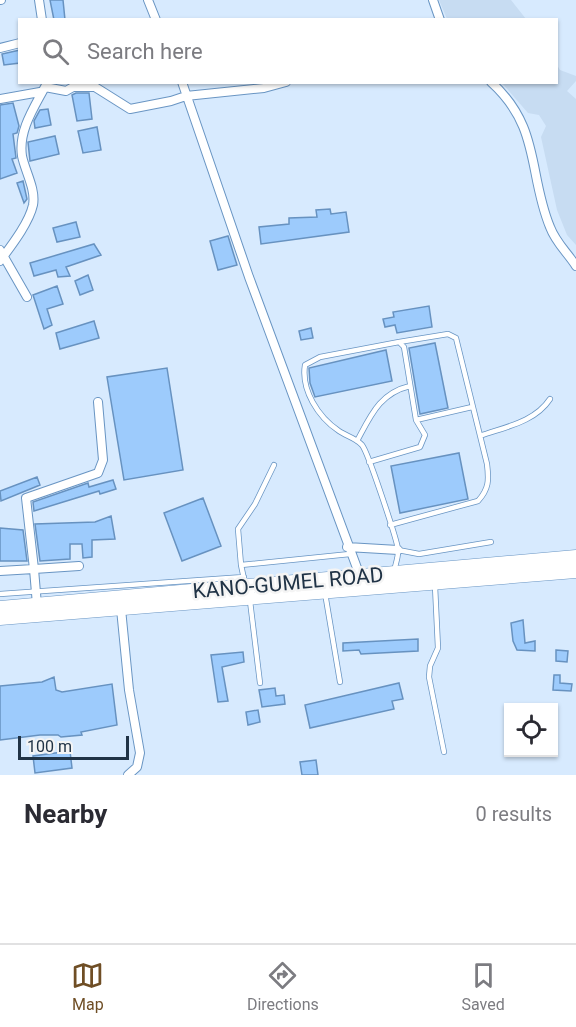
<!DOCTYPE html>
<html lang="en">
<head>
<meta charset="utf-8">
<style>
  :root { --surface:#fff; --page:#f7f7f7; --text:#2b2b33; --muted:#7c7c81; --line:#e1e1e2; --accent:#6f4e25 }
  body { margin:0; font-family:Roboto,sans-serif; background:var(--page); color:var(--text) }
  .controls { position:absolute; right:18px; bottom:18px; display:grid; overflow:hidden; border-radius:0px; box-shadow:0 2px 4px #0004 }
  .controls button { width:54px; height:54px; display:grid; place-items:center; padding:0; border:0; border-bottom:2px solid var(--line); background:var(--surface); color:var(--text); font:30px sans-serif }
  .scale { position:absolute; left:18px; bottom:15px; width:111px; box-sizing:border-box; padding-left:6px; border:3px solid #203346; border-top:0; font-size:16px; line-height:21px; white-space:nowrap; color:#203346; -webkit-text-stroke:4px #f4f4f4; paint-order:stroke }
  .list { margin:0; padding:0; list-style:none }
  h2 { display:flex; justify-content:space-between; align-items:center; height:78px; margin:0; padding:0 24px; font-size:26px }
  h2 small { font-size:20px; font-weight:400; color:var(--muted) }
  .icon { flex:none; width:33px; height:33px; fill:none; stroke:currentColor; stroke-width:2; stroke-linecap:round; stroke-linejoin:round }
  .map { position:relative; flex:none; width:576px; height:775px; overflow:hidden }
  .search { position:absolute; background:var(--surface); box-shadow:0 2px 4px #0004; left:18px; right:18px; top:18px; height:66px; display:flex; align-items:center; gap:15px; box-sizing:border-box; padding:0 21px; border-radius:0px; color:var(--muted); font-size:22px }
  .sheet { height:168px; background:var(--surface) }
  nav { display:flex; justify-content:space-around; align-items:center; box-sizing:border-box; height:84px; border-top:2px solid var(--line); background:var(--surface); font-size:16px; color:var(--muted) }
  nav a { display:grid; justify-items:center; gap:3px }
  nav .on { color:var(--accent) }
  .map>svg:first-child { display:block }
  .built { fill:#c7dcf2 }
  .building { fill:#9dcbfc; stroke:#6792c0; stroke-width:1.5 }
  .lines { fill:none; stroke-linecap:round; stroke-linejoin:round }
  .lane-casing { stroke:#6995c3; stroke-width:6 }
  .street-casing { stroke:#6995c3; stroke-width:10 }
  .primary-casing { stroke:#6995c3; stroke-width:15 }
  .lane { stroke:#fff; stroke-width:4.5 }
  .street { stroke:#fff; stroke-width:8 }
  .primary { stroke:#fff; stroke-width:14 }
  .labels { text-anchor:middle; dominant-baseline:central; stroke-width:5; stroke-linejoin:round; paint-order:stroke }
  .street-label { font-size:21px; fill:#203346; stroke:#f4f4f4 }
</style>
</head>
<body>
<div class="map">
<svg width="576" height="775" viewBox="0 0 576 775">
  <rect width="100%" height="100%" fill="#d7eafe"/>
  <!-- built -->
  <path class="built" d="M439 0H511L526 19H447Z
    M557 65 560 70 576 76V81L567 91 576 99V245L567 235 557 210 541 137 546 126 539 115 528 113 502 83 556 82Z"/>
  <!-- building -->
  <path class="building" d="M50 0H63L65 20H54Z
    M20 50V63L4 65 2 54Z
    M76 93H89L92 119 77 121 72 95Z
    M13 103 19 126 17 133 13 134 16 158 12 159 17 173 0 179V105Z
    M48 109 51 125 35 128 34 121 40 110Z
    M97 127 101 150 83 153 78 131Z
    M55 136 59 154 30 161 28 142Z
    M23 181 27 199 24 203 17 183Z
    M330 209 331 214 346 212 349 232 261 244 259 227 289 224V218L317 217 316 210Z
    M76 222 80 237 57 242 53 228Z
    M228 236 237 265 218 270 210 241Z
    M94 244 101 255 66 267 70 276 58 277 56 270 34 276 30 263Z
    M88 275 93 290 80 295 75 281Z
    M57 286 63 304 47 309 52 325 44 329 33 295Z
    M429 306 432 327 397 333 395 325 385 327 383 319 394 317 393 312Z
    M94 321 99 338 60 349 56 333Z
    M311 328 313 338 301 340 299 331Z
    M435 343 448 408 420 414 409 348Z
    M386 350 392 381 315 397 310 383 309 368Z
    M167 368 183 470 124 480 107 377Z
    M459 453 468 499 400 513 391 466Z
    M37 477 40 485 1 501 0 491Z
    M113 480 116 489 100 494 99 491 34 511 33 502 88 483 89 487Z
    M203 498 221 546 182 561 164 513Z
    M111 516 115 539 92 540V557L83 558 82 544H70V559L40 561 35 524 95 522Z
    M0 528 23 530 27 561H0Z
    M523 620 525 643 535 641V651L517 650 513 641 511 623Z
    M418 639V651L361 654 359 650 343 651V643Z
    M556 650 568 651 567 662 556 661Z
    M243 652 244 662 222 667 228 701 218 702 211 655Z
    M554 675H560V683L572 684 571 691 553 690Z
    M54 677 56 690 62 692 112 684 117 725 81 732 82 735 61 737 58 735H40L0 740V686L42 682Z
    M399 683 403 699 392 701 394 709 310 728 305 705Z
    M275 688 276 696 284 695 285 704 262 707 259 690Z
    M258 710 260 722 248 725 246 712Z
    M70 751 72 768 35 773 33 756Z
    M316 760 318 775H302L300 762Z"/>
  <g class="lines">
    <defs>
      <path id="lane" d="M416 420 472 407
        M480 436C505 427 535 422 550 399
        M357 441C371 415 380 393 410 386
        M369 462 420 447 425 435 416 420 404 347 399 342 320 357 305 365C301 390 318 417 339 431 346 436 356 438 362 445 368 452 396 537 398 549 399 556 395 565 394 572
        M390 525 478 501C489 489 489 480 487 464L456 338 448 334 399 342
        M398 550 419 554 491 542
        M241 565 238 529 255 504 274 465
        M244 579 241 565 350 554
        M435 586 438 648 430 666 429 677 444 752
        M325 593 340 682
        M0 594 244 577
        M250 601 260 683"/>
      <path id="street" d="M0 0H1
        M39 0 42 20
        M148 0 156 20
        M433 0 440 20
        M0 48 20 43
        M182 82 249 277 360 576
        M491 82C541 127 528 174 550 227 556 243 567 252 576 266
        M45 87 66 91 73 87H95L130 109 171 101 186 96 264 88 286 82
        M0 99 40 92
        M0 250 27 297
        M0 261C11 246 29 223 33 205 36 189 25 171 22 156 18 129 36 105 47 83
        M347 547 398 550
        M79 566 34 569 26 498 98 473 103 460 98 402
        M0 571 34 569 37 605
        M121 609 129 690 140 753 137 767 128 775"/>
      <path id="primary" d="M0 608 576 557
        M0 618 576 571"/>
    </defs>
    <!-- lane casing -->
    <use href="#lane" class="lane-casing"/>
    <!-- street casing -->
    <use href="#street" class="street-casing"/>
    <!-- primary casing -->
    <use href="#primary" class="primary-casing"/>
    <!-- lane -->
    <use href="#lane" class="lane"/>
    <!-- street -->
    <use href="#street" class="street"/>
    <!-- primary -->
    <use href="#primary" class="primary"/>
  </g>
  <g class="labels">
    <!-- street labels -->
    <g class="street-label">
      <text transform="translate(288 583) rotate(-5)">KANO-GUMEL ROAD</text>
    </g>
  </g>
</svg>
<div class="controls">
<button><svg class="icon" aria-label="locate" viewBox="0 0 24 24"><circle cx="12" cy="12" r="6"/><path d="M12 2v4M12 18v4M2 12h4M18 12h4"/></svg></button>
</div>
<div class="scale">100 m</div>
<div class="search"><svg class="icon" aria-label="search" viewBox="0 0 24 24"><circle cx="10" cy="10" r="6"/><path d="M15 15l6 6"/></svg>Search here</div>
</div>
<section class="sheet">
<h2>Nearby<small>0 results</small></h2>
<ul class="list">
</ul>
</section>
<nav>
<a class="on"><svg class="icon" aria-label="map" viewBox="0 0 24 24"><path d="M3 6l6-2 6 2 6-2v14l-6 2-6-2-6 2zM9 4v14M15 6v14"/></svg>Map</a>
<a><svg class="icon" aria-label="directions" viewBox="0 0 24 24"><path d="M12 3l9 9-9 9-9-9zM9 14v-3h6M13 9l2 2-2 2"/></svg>Directions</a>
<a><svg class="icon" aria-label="saved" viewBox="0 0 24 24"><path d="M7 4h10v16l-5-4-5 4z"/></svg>Saved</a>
</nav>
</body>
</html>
